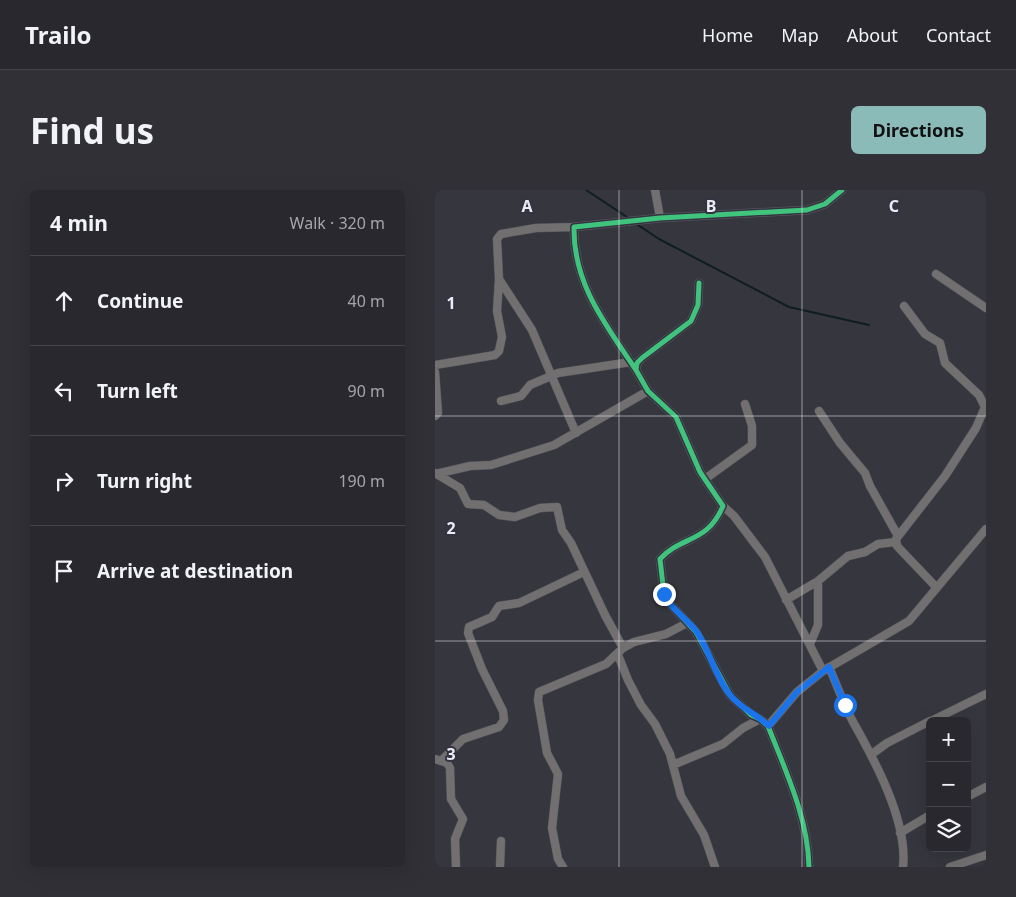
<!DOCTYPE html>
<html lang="en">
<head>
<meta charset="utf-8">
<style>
  :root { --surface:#28282e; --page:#303036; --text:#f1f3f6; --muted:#a5a6aa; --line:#44444a; --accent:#8bbbb9 }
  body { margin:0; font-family:"Noto Sans",sans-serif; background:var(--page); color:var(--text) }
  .controls { position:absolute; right:15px; bottom:15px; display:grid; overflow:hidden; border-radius:8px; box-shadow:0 5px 20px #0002 }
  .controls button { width:45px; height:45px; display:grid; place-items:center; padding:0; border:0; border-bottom:1px solid var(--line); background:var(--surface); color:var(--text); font:25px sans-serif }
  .stop { position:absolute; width:15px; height:15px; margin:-11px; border:4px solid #1a73e8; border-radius:50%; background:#fff }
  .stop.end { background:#1a73e8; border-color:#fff; box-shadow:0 1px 5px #0008 }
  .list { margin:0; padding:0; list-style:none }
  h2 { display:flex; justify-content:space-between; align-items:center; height:65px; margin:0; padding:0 20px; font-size:21px }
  h2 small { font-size:16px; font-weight:400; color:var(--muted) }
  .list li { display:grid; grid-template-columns:32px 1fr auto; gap:15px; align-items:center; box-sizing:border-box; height:90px; padding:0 20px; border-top:1px solid var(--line) }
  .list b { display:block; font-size:19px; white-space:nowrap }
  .list em { font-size:16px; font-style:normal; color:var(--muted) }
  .icon { flex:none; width:28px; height:28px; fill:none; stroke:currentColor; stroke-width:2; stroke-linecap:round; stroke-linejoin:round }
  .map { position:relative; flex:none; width:551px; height:677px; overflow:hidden; border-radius:8px }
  header { display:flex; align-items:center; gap:30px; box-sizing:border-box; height:70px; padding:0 25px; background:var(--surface); border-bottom:1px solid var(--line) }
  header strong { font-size:24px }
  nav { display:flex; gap:28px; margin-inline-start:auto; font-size:18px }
  .intro { display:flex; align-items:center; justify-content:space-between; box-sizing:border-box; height:120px; padding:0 30px }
  h1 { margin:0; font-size:35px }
  .button { padding:12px 22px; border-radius:8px; background:var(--accent); color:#111; font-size:18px; font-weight:700 }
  main { display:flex; gap:30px; padding:0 30px }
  aside { flex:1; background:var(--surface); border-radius:8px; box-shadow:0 5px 20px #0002 }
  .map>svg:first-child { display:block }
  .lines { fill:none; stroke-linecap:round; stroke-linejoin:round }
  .stream { stroke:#0e1e22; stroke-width:2 }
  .street-casing { stroke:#54545a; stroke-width:9 }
  .street { stroke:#716f6f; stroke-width:8 }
  .cycleway-casing { stroke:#333341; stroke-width:8 }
  .cycleway { stroke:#40c37c; stroke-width:5 }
  .route { stroke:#1a73e8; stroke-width:6 }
  .grid { fill:none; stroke:#ebebf5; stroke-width:1; stroke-opacity:0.55 }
  .grid-label { font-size:16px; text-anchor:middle; font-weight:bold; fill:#ebebf5; stroke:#333341; stroke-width:4; stroke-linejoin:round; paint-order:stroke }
</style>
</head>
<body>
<header>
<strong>Trailo</strong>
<nav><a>Home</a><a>Map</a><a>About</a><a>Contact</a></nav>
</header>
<div class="intro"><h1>Find us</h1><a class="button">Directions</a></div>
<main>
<aside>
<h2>4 min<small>Walk · 320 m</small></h2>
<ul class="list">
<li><svg class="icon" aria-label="ahead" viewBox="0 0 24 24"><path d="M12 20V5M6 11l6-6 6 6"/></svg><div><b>Continue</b></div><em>40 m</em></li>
<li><svg class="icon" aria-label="left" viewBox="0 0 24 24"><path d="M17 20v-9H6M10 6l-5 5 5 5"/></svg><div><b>Turn left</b></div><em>90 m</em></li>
<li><svg class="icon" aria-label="right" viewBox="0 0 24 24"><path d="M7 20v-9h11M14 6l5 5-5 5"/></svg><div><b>Turn right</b></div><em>190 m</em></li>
<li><svg class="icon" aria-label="arrive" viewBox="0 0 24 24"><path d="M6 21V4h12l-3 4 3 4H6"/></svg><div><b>Arrive at destination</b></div></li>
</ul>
</aside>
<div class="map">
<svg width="551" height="677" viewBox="0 0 551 677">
  <rect width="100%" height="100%" fill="#36363e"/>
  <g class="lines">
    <!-- stream -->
    <path class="stream" d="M151 0 192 27
      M203 35 224 49 354 117 434 135"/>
    <defs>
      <path id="street" d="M220 0 225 28
        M501 84 551 118
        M64 89 97 140 141 243
        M264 93 263 115 256 131 207 168 202 173 201 180 213 201 241 227 265 282 288 316C272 354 247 345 225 369L229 404 233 412 261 442 295 505 316 525 325 529 333 536C351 582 373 628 374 677
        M469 116 490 144 505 153 510 173 544 205 550 217 541 238 510 286 461 349 462 356 501 397
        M0 175 60 165 64 161 67 147 62 121 64 89 62 49 66 44 101 38 139 37
        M201 180C171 135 138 94 139 37L225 28 372 20 390 14 407 0
        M0 182 3 223 0 226
        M66 211 86 206 95 195 123 183 196 172
        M384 221 405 253 430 283 435 296 463 346
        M0 283 25 298 33 314 49 315 64 325 80 327 105 318 122 317 127 340 136 353 170 425 188 458
        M0 284 35 276 56 275 119 255 213 201
        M270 289 317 255V236L310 214
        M288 316 299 326 330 367 388 481
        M351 410 383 391 413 366 430 362 443 354 461 352
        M375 454 383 435V391
        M183 465 193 490 206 515 220 534 235 564 246 606 269 645 280 677
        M394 477C402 495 408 513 417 530 439 569 473 631 468 677
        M496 531 551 504
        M333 536 362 502 388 481 474 431 551 339
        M437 564 452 553 495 531
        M0 569 12 573 15 578 16 609 28 629 20 649 21 677
        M7 570 28 549 64 537 69 530 68 521 47 479 33 443 34 437 57 427 64 416 84 413 149 382
        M238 575 288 554 308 538 325 529
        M532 607 551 597
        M465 643 495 625
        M65 677 66 651
        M128 677 123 669 117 638 123 584 112 563 103 510 104 502 171 474 188 458 199 452 231 444 252 433
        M515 677 551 665"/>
    </defs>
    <!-- street casing -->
    <use href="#street" class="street-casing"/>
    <!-- street -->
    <use href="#street" class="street"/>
    <defs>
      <path id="cycleway" d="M264 93 263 115 256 131 207 168 202 173 201 180 213 201 241 227 265 282 288 316C272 354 247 345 225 369L229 404 233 412 261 442 295 505 316 525 325 529 333 536C351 582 373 628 374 677
        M201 180C171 135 138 94 139 37L225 28 372 20 390 14 407 0"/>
    </defs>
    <!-- cycleway casing -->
    <use href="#cycleway" class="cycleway-casing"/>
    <!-- cycleway -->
    <use href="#cycleway" class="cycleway"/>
  </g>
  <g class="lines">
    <!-- route -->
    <path class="route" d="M229 404C236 420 252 428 262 442 275 462 280 486 295 505 306 519 322 524 334 536L362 502 394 477 410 515"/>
  </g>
  <!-- grid -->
  <path class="grid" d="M184 0V677M367 0V677M0 226H551M0 451H551"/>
  <g class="grid-label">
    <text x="92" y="22">A</text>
    <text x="276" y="22">B</text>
    <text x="459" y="22">C</text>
    <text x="16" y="119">1</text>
    <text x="16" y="344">2</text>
    <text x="16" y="570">3</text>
  </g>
</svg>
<div class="controls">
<button>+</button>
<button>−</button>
<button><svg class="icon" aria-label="layers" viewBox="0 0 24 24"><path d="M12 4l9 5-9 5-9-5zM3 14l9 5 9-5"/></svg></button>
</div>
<div class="stop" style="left:410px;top:515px"></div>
<div class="stop end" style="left:229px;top:404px"></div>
</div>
</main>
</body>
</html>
